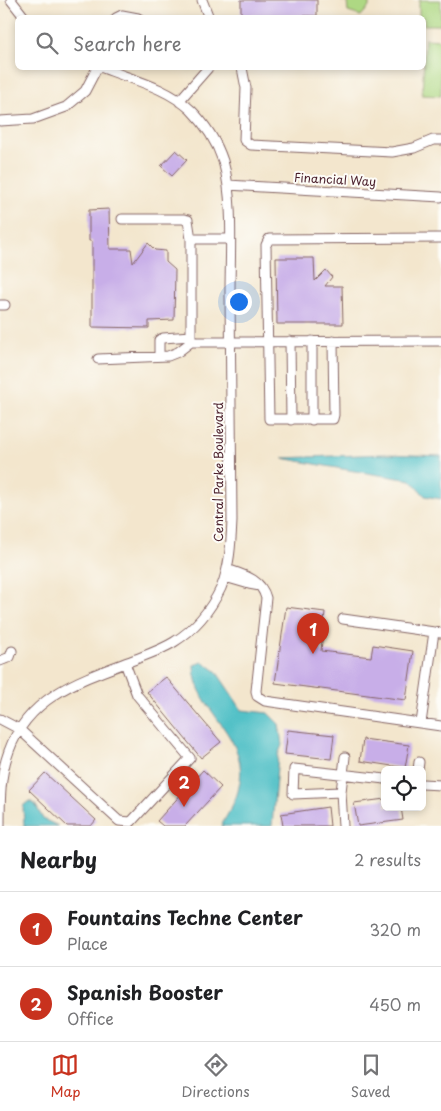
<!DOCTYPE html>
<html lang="en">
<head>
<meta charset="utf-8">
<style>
  :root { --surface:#fff; --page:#f6f6f6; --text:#202124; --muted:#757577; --line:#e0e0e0; --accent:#c8321e }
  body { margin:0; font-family:"Playpen Sans",sans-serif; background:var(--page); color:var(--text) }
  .controls { position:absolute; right:15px; bottom:15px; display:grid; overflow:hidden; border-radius:8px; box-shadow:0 2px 8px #0003 }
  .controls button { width:45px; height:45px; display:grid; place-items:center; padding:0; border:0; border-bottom:1px solid var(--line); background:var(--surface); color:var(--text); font:25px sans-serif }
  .you { position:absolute; left:238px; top:301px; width:18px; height:18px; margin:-12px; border:4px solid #fff; border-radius:50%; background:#1a73e8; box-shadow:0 0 0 8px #1a73e833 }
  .badge { display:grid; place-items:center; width:32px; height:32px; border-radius:50%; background:var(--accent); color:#fff; font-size:16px; font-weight:700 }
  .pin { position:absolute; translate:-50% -41px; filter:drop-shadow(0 1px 2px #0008) }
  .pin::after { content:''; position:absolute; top:26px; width:18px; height:15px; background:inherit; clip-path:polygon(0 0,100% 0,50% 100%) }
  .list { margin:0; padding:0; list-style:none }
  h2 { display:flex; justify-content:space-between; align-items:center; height:65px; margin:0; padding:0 20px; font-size:21px }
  h2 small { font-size:16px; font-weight:400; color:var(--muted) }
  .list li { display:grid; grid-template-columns:32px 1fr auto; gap:15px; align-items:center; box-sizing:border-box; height:75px; padding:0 20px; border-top:1px solid var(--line) }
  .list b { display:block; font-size:19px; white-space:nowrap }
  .list p { margin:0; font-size:16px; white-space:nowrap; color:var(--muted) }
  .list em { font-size:16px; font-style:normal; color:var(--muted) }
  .icon { flex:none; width:28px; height:28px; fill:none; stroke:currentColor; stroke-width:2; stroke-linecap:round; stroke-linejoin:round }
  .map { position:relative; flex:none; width:441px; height:826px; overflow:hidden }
  .search { position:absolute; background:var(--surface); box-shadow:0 2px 8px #0003; left:15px; right:15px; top:15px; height:55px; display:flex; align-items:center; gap:12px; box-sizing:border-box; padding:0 18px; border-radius:8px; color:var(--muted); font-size:19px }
  .sheet { height:215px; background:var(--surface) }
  nav { display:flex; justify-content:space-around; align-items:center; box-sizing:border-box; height:70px; border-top:1px solid var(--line); background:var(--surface); font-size:14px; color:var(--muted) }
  nav a { display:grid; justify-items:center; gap:2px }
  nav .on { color:var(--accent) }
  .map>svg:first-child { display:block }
  .green { fill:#aed883; stroke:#7c7c57 }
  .water { fill:#52c1c7; stroke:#4e7079 }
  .building { fill:#c8aee8 }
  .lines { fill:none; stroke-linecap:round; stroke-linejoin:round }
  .minor-casing { stroke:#856564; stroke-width:11 }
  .minor { stroke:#fff; stroke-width:9 }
  .labels { text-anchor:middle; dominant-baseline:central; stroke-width:4; stroke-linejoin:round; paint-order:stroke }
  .street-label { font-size:12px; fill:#4a1f2b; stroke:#fdfcf7 }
</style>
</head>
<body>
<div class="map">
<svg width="441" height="826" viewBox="0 0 441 826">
  <rect width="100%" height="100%" fill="#fdfcf7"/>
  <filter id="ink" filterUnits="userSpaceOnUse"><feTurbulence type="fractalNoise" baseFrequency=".02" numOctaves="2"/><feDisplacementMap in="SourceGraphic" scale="10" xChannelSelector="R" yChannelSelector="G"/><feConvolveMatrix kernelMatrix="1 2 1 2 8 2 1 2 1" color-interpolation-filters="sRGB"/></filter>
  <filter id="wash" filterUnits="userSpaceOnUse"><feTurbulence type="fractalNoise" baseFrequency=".0096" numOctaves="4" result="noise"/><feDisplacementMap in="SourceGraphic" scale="20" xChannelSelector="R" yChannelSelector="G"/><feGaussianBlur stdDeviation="1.12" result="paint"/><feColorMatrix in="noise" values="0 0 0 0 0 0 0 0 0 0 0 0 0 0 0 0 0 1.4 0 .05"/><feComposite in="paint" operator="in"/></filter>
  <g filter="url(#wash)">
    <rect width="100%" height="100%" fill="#f3e6cd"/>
    <!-- green -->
    <path class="green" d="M340 0H369V7L361 16 348 12 347 2Z
      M419 0H441V25H424V18L419 17Z
      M425 39 441 40V96L422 95Z"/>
    <!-- water -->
    <path class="water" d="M386 454 441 456V499L425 496 411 480 348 470 282 458Z
      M203 662 216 671 242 710 268 713 279 724 282 745 278 755 272 826H221C227 815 235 803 238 791 254 736 194 713 194 665Z
      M29 801 35 804 43 819 58 826H24L23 806Z"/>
    <g id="blocks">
      <!-- building -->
      <path class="building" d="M241 0H317V16L241 15Z
        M176 150 187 160 172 176 161 166Z
        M109 209 110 249H131L133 263 148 243 155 250 166 251V262L175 270 174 320 149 321V328L92 327V241H89V210Z
        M276 258H314L315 281 326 270 332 277 325 286H342L343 324H277Z
        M286 607 325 612 321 651 371 657 373 645 413 651 406 700 275 683Z
        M166 677 221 742 201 758 147 692Z
        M288 730 334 735 331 759 285 754Z
        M363 739 409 745 405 768 360 761Z
        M203 770 221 787 185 826H163L157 821Z
        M45 773 96 820 91 826H67L29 790Z
        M385 799V807H401L403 820 358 826 354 803Z
        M328 807 330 826H283L281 814Z"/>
    </g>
  </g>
  <g filter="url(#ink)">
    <use href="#blocks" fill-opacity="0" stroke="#856564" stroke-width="1"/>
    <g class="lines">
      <defs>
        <path id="minor" d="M11 0 25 18
          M202 0 209 18
          M116 18 122 15 138 18
          M242 68 246 88 244 140 251 145 392 152 414 148 433 140H441
          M179 101 208 68
          M0 121 33 119 66 107 85 91 97 68
          M228 185 441 197
          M122 219H183L188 220 191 239
          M230 239H191V342L441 341
          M0 305H5
          M290 341 291 420
          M312 341V420
          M333 341 334 415 333 419H269L266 245 269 239 441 238
          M159 356V340L163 338 191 336
          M98 359 168 356 178 352 191 342
          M227 569C244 575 261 579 266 598L256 691 257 696 265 701 441 726
          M225 577 249 584 260 586
          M343 619 434 632
          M0 661 10 657 12 651
          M0 719 19 729 119 821 131 822 190 758 137 695 125 663
          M421 723 434 632 441 633
          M418 770 419 762
          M422 784 441 785
          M341 792 293 794 294 769 385 779
          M0 826C0 801 0 774 9 751 29 694 86 678 136 659 149 654 163 649 174 642 195 629 211 609 221 588 230 566 231 543 232 521 231 445 230 369 230 293 230 252 234 200 223 161 217 143 205 124 191 110 166 87 133 80 103 68
          M343 826 341 792 345 757"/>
      </defs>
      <!-- minor casing -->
      <use href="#minor" class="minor-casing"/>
      <!-- minor -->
      <use href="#minor" class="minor"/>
    </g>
  </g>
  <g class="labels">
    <!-- street labels -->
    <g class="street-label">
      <text transform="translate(335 179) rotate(3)">Financial Way</text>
      <text transform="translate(218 472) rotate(-90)">Central Parke Boulevard</text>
    </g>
  </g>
</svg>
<div class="controls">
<button><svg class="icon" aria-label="locate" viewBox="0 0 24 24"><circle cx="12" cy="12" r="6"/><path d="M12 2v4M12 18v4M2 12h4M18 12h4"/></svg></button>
</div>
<div class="you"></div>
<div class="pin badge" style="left:313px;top:654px">1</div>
<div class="pin badge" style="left:184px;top:807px">2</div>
<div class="search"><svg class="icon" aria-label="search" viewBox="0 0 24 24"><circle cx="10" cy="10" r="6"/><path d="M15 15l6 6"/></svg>Search here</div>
</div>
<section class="sheet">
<h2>Nearby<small>2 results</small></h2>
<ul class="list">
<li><span class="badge">1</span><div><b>Fountains Techne Center</b><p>Place</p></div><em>320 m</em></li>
<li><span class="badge">2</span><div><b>Spanish Booster</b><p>Office</p></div><em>450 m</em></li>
</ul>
</section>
<nav>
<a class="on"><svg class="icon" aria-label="map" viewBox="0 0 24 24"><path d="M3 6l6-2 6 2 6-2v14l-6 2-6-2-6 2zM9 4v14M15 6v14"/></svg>Map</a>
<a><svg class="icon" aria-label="directions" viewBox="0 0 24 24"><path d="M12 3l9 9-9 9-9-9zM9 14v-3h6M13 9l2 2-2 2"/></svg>Directions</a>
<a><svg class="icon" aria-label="saved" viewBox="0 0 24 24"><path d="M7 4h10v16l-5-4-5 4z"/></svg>Saved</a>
</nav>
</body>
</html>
